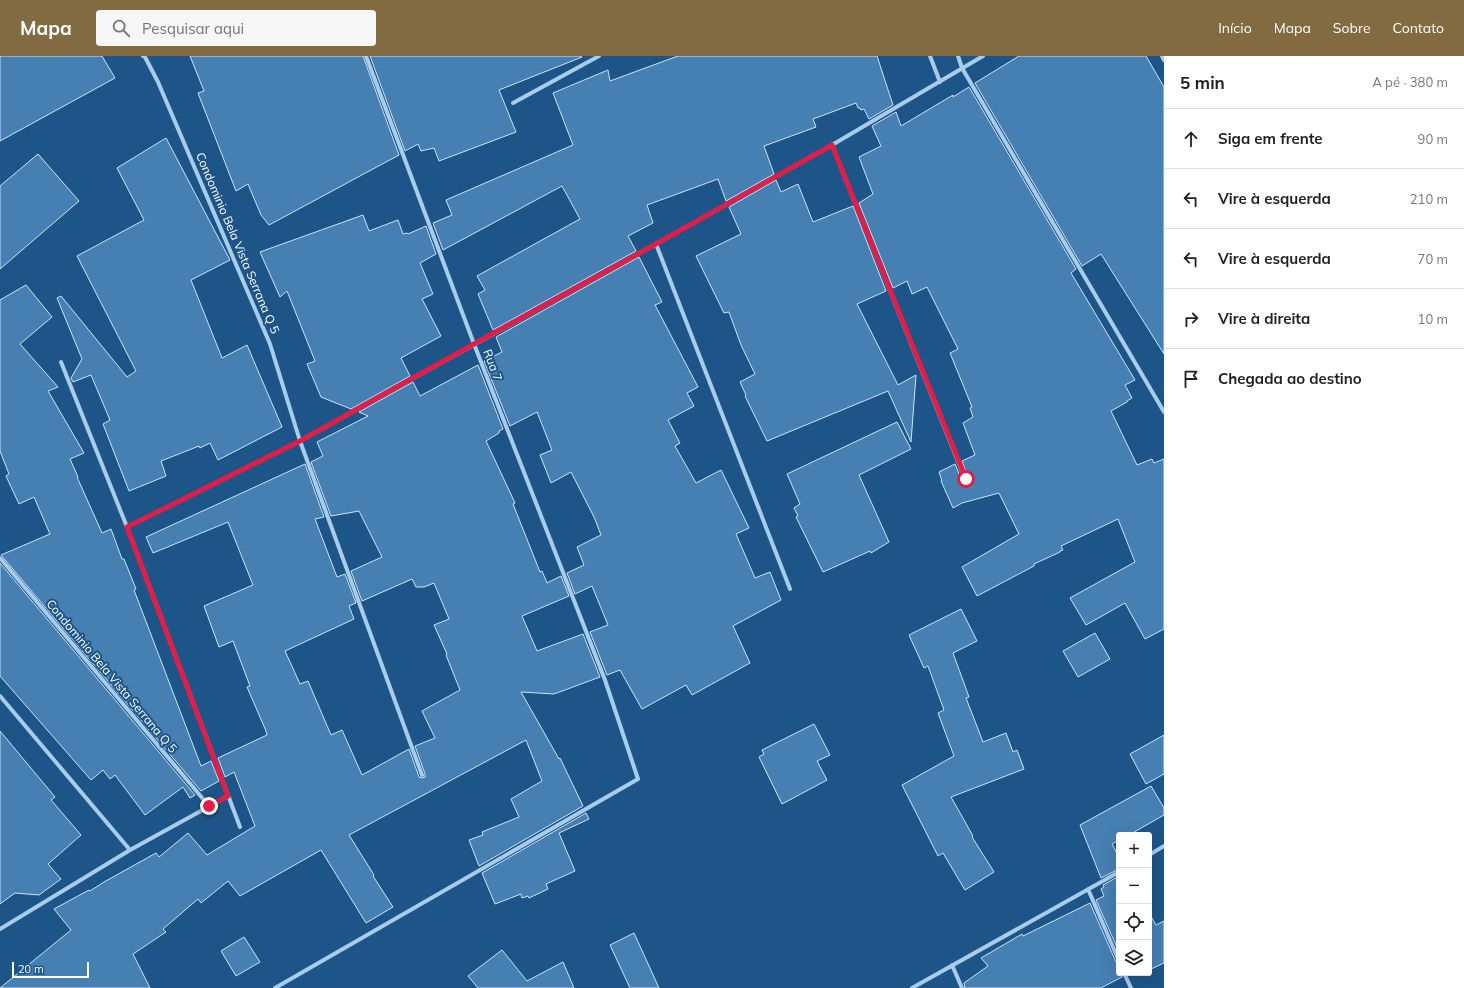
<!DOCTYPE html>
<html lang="pt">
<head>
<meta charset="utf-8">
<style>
  :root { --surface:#fff; --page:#f6f6f6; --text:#222; --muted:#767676; --line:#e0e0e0; --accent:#836b41 }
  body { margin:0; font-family:Mulish,sans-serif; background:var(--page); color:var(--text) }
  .controls { position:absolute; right:12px; bottom:12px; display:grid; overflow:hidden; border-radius:4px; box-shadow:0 4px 16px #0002 }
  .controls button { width:36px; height:36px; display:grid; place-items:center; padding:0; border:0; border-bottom:1px solid var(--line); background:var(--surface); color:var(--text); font:20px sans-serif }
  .scale { position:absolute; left:12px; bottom:10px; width:77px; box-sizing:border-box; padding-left:4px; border:2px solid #fff; border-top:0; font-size:11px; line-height:14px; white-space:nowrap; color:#fff; -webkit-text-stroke:3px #1e5588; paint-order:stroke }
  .stop { position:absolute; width:12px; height:12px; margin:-9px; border:3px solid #e11d48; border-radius:50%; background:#fff }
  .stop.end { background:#e11d48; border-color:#fff; box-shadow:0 1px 4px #0008 }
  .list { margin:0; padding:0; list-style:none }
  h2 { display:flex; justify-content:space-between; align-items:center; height:52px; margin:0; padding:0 16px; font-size:17px }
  h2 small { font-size:13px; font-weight:400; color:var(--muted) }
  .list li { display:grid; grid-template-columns:26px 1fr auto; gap:12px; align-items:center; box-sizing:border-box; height:60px; padding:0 16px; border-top:1px solid var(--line) }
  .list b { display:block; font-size:15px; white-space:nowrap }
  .list em { font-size:13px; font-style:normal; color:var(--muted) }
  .icon { flex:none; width:22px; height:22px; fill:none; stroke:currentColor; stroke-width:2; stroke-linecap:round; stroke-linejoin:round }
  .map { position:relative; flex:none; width:1164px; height:932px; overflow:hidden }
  header { display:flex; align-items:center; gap:24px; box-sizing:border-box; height:56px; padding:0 20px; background:var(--accent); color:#fff }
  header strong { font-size:19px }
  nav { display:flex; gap:22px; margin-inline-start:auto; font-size:14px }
  .search { width:280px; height:36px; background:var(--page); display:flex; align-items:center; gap:10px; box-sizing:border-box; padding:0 14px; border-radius:4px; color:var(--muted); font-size:15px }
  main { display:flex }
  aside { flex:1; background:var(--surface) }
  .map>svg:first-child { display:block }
  .building { fill:#467fb1; stroke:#cde4f8 }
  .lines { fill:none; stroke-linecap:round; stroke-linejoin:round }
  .street { stroke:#a8cceb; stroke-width:4 }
  .route { stroke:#e11d48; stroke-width:5 }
  .labels { text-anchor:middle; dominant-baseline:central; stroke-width:4; stroke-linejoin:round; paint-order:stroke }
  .street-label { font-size:12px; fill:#fff; stroke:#1e5588 }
</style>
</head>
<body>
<header>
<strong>Mapa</strong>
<div class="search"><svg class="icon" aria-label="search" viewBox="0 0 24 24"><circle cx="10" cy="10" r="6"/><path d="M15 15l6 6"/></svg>Pesquisar aqui</div>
<nav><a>Início</a><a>Mapa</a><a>Sobre</a><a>Contato</a></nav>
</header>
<main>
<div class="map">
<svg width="1164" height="932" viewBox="0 0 1164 932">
  <rect width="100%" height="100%" fill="#1e5588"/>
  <!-- building -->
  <path class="building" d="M0 0H102L115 22 0 85Z
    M190 0H363L399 99 269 169 261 159 248 128 236 135 198 37 204 35Z
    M370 0H581L582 1 499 34 516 76 439 105 434 92 421 95 418 88 405 95Z
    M678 0H877L893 49 869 63 864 53 861 54 860 52H858L856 47 813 63 816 71 764 90 774 118 726 145 718 123 647 149 653 167 628 180 636 195 493 274 478 238 485 234 477 220 580 163 562 130 443 194 433 167 452 159 446 144 573 89 553 37 608 14 610 25Z
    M1019 0H1146L1164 31V298L1101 198 1082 210 975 27Z
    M969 31 1076 213 1071 217 1135 324 1125 329 1132 342 1127 345V346L1111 355 1137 409 1152 403 1154 407 1164 403V573L1145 583 1125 547 1086 569 1070 542 1135 506 1118 463 1061 490 1063 494 1060 495V496L1034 508V510L977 540 962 511 1019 478 999 437 962 447 953 452 941 425H942L939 416 955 408 962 425 964 426 967 425 968 422 962 405 975 399 963 367 973 361 970 352 972 351 950 297 958 293 927 231 912 238 907 225 893 232 859 147 873 138 859 101 881 90 872 70 896 56 901 70 953 39V41Z
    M166 82 230 204 191 224 222 302 247 289 282 371 218 404 210 387 200 392 199 390 161 405 166 420 129 435 103 368 110 364 91 319 73 326 71 322 82 303 57 242 61 240 127 321 136 315 77 200 144 164 117 112Z
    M38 98 79 145 0 213V130Z
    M776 124 781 136 798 128 813 166 853 150 886 235 857 248 898 329 916 319 911 386 888 335 767 385 745 340 746 339 740 326 755 318 741 289 729 256 724 257 696 200 741 178 729 151Z
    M363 159 369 175 398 164 403 178 407 177 408 178 426 170 436 198 420 207 433 238 422 243 441 280 401 302 410 320 351 353 321 341 307 308 315 305 287 235 280 241 260 196Z
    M639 201 662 246 655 249 698 331 687 337 694 350 668 364 680 387 675 390 696 427 721 414 749 472 736 478 755 522 770 516 781 544 733 570 750 607 692 639 686 629 642 653 620 614 607 619 590 576 608 569 592 530 575 538 567 517 584 509 577 491 601 479 594 461 571 416 551 427 540 399 552 394 537 356 510 370 484 305 502 296 496 281Z
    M26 229 52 261 20 288 58 331 48 335 84 397 70 403 78 421H77L102 477 111 473 122 503H124L136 533 134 534 201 710 211 705 219 725 201 735 1 499 50 478 34 441 19 448 6 420 9 418 0 395V244Z
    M478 309 503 373 499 375V377L486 385 515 447 513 448 540 516 542 515 547 527 561 520 569 540 522 560 537 595 583 578 600 621 554 638 521 636 559 703 560 702 583 750 479 810 469 784 483 779 482 776 519 761 511 743 542 725 526 684 349 779 374 819 373 820 393 851 366 867 321 794 240 840 228 825 201 847 198 843 163 873 166 876 133 898 150 932H0L71 874 54 853 89 834 90 835 104 826 156 797 159 801 188 777 207 799 255 770 234 716 225 721 218 702 267 679 266 675 247 631 250 630 233 585 219 591 204 550 253 529 228 466 153 497 146 481 305 408 324 461 315 463 337 521 345 518 356 547 349 550 354 563 285 595 300 628 308 625 331 679 342 674 362 719 409 693 419 721 422 722 425 721V718L415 690 435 682 422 655 460 634 446 599 447 598 434 569 449 563 434 527 424 531H416L412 523 362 545 351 515 382 501 359 455 331 460 311 406 323 400 317 386 368 360 359 356 413 326 420 340Z
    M897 366 911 393 859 419 889 486 871 497 870 495 823 516 796 461 798 460 794 452 800 448 787 418Z
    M0 507 195 739 190 742 183 731 145 759 115 719 110 723 103 714 91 724 0 620Z
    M961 553 977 585 953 597 969 641 966 642 983 686 1006 677 1013 696 1017 694 1024 713 951 741 973 780 972 781 994 816 965 834 943 797 938 800 902 729 954 700 938 657 944 654 928 610 924 612 909 579Z
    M1095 577 1110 603 1078 621 1063 595Z
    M814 668 830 699 817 705 827 724 782 748 759 701 764 698 762 694Z
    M0 675 55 741 51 744 81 779 48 808 61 823 39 839 15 837 0 848Z
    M1164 679V718L1146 728 1130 698Z
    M1151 730 1164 752V759L1129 779H1119V784L1112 788 1119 801V813L1101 822 1080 769Z
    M586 757 589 763 559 777 575 815 546 828 548 833 529 842 528 840 522 842 521 838 495 848 482 817Z
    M1119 820V896L1096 844 1104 840 1101 833 1104 831 1103 829Z
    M1090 847 1116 906 1119 908V917H1121L1122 921 1101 932H965L964 927 988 910 981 902 1022 878 1023 880Z
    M1149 857 1156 869 1164 865V907L1149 914Z
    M634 877 659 932H630L610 889Z
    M244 881 260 906 236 920 221 895Z
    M502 894 527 925 563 906 574 932H478L468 920Z"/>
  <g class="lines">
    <!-- street -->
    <path class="street" d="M143 0 145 1 158 26 270 288 300 385 422 719
      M930 0 940 26
      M958 0 962 12 1164 356
      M1162 0 1164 4
      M513 47 599 0
      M832 89 965 423
      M656 188 790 533
      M61 306 127 471 240 771
      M127 471 300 385 656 188 832 89 983 0
      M0 502 209 750
      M0 640 130 794
      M1149 799 1164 790
      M1088 833 1119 905
      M0 873 130 794 228 740
      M952 909 962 932
      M1124 917 1131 932
      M275 932 638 723 605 624 474 288 366 0
      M912 932 1119 816"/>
  </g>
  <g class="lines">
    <!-- route -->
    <path class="route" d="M209 750 228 740 127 471 300 385 474 288 656 188 832 89 966 423"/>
  </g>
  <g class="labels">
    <!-- street labels -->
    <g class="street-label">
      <text transform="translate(238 187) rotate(67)">Condominio Bela Vista Serrana Q 5</text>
      <text transform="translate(493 309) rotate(69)">Rua 7</text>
      <text transform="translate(112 620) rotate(50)">Condominio Bela Vista Serrana Q 5</text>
    </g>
  </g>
</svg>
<div class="controls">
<button>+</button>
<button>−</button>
<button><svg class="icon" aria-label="locate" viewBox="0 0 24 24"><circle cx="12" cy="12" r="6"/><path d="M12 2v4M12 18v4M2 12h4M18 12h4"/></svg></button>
<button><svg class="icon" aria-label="layers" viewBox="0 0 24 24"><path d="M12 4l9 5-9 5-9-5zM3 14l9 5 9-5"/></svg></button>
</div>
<div class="scale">20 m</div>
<div class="stop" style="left:966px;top:423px"></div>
<div class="stop end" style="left:209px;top:750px"></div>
</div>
<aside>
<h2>5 min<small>A pé · 380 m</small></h2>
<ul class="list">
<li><svg class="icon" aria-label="ahead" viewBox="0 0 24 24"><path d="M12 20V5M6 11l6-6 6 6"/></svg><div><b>Siga em frente</b></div><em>90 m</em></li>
<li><svg class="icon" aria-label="left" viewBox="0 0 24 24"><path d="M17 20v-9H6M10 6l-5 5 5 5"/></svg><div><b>Vire à esquerda</b></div><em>210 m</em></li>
<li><svg class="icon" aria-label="left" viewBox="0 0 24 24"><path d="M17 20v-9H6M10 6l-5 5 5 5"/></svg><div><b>Vire à esquerda</b></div><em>70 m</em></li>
<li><svg class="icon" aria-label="right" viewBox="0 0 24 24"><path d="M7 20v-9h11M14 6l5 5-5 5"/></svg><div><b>Vire à direita</b></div><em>10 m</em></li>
<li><svg class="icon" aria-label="arrive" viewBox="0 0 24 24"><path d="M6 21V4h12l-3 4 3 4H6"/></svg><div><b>Chegada ao destino</b></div></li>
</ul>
</aside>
</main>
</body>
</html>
